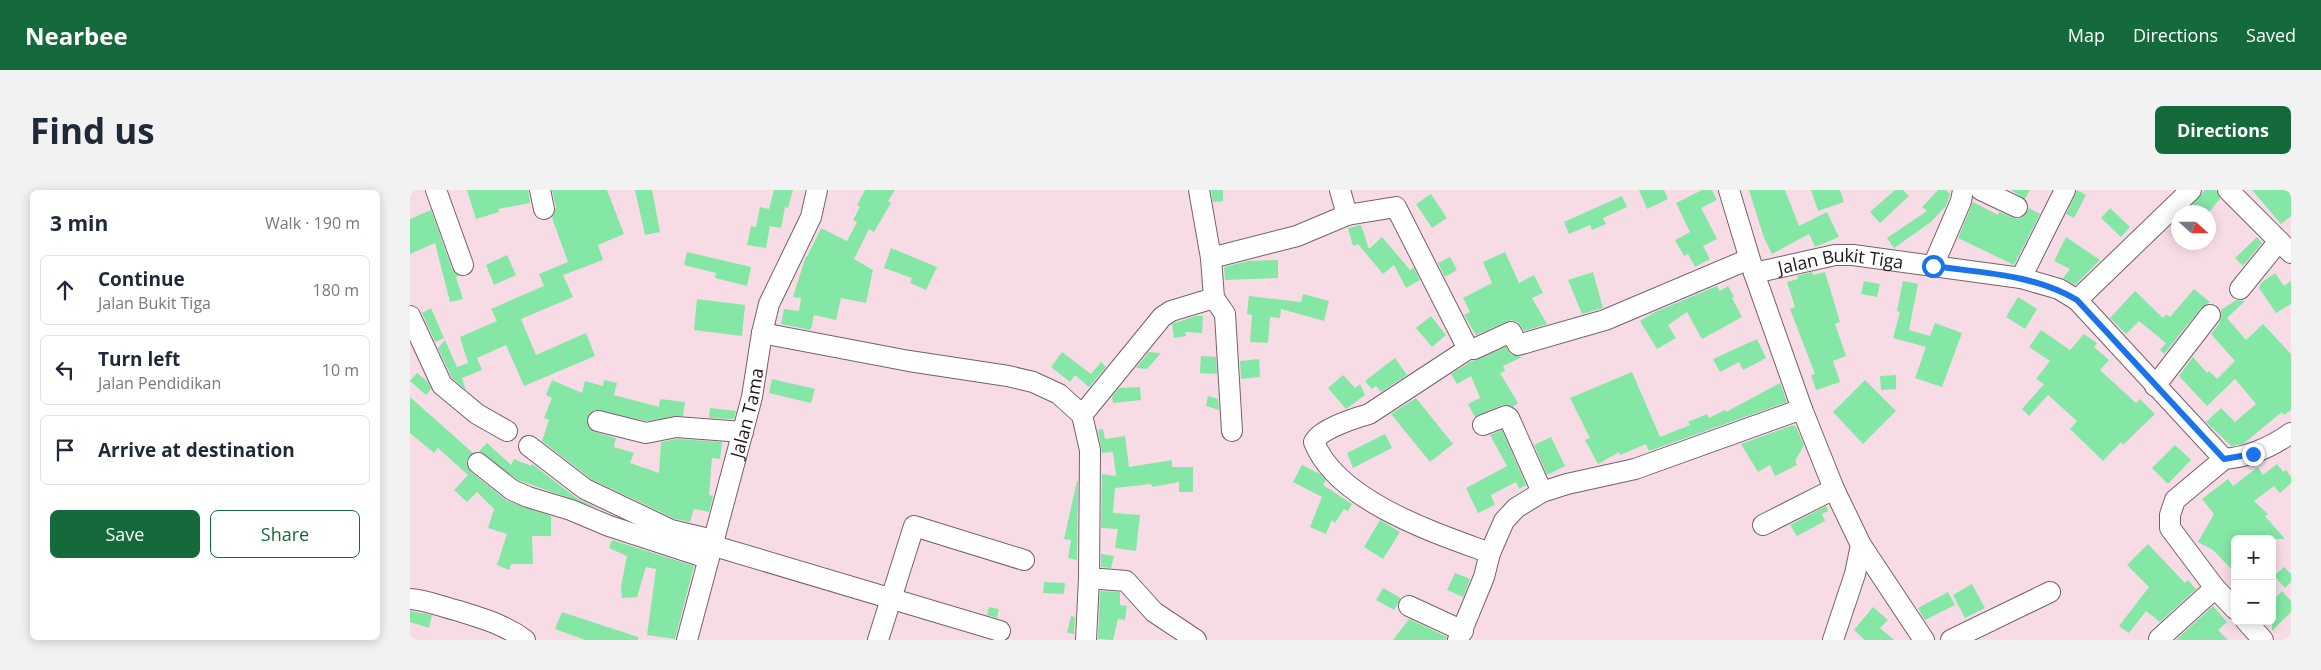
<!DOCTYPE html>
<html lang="en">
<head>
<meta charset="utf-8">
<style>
  :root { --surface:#fff; --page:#f2f2f3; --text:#1f2937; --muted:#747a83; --line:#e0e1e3; --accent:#156a3b }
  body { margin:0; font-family:"Open Sans",sans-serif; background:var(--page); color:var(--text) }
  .controls { position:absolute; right:15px; bottom:15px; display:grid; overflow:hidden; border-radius:8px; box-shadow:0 2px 12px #0003 }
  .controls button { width:45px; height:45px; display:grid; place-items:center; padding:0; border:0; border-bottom:1px solid var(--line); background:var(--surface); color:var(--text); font:25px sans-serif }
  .compass { position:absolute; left:1761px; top:15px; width:45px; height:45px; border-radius:50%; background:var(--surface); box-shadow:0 2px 12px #0003; rotate:111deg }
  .stop { position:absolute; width:15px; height:15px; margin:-11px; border:4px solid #1a73e8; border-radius:50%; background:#fff }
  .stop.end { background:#1a73e8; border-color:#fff; box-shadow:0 1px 5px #0008 }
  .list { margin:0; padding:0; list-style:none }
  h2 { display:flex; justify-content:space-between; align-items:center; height:65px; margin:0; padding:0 20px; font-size:21px }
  h2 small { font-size:16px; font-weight:400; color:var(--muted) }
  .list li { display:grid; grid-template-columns:32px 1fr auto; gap:15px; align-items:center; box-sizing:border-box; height:70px; margin:0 10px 10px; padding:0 10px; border:1px solid var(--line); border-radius:8px }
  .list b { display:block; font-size:19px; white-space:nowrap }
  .list p { margin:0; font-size:16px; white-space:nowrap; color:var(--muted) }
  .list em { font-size:16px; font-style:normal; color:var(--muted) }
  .actions { display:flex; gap:10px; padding:15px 20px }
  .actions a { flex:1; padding:11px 0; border:1px solid var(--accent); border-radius:8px; text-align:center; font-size:18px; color:var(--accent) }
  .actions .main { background:var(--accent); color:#fff }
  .icon { flex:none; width:28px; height:28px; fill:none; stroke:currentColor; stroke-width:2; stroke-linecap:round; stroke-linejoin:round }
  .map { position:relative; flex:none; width:1881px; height:450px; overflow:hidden; border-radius:8px }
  header { display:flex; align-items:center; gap:30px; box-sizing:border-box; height:70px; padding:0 25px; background:var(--accent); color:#fff }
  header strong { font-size:24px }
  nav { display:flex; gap:28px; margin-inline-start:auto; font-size:18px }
  .intro { display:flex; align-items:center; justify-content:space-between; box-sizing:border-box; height:120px; padding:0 30px }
  h1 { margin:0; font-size:35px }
  .button { padding:12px 22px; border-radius:8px; background:var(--accent); color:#fff; font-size:18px; font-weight:700 }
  main { display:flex; gap:30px; padding:0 30px }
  aside { flex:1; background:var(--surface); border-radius:8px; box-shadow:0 2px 12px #0003 }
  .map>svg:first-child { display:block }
  .building { fill:#85e7a6 }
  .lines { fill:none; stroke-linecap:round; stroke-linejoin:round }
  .minor-casing { stroke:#78616a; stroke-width:22 }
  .minor { stroke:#fff; stroke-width:20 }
  .route { stroke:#1a73e8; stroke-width:6 }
  .labels { text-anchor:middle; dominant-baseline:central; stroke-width:4; stroke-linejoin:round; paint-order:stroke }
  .street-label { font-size:18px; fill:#22181c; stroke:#f7dce6 }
</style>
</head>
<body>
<header>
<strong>Nearbee</strong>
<nav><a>Map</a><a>Directions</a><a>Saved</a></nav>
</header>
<div class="intro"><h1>Find us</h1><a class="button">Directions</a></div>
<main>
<aside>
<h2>3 min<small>Walk · 190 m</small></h2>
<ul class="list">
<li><svg class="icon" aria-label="ahead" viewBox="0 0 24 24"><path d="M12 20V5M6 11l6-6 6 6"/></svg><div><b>Continue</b><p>Jalan Bukit Tiga</p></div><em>180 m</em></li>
<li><svg class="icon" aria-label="left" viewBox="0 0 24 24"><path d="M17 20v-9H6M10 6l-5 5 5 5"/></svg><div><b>Turn left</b><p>Jalan Pendidikan</p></div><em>10 m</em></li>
<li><svg class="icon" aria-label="arrive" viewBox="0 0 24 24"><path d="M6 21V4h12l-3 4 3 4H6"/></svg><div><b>Arrive at destination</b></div></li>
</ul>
<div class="actions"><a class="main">Save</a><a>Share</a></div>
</aside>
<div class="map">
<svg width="1881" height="450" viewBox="0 0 1881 450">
  <rect width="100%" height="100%" fill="#f7dce6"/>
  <!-- building -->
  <path class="building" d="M57 0H118L120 13 88 19 89 22 66 29Z
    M142 0H197L214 44 188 55 193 70 153 85 163 107 111 129 126 165 176 143 185 166 114 196 96 155 67 168 72 180 52 188 56 200 42 188 28 158 35 150 47 177 58 173 50 147 87 131 81 119 134 96 129 84 158 72 142 28 146 17Z
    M225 0H242L250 42 235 45Z
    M364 0H383L378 18 375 17 371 38 360 36 356 58 337 55 341 36 346 37 350 17 359 19Z
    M455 0H485L478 11 481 13 464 42 459 39 444 69 463 80 456 113 431 108 426 130 404 125 401 140 371 134 374 119 389 121 391 108 383 107 396 66 397 67 411 38 437 51 447 32 443 30 450 17 447 15Z
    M801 0H813V11L803 12Z
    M1229 0H1254L1258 9 1237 19Z
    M1292 0H1302L1307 10 1291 18 1307 49 1293 56 1300 69 1285 77 1278 64 1274 66 1265 50 1280 42 1266 13Z
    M1339 0H1375L1389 36 1417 22 1429 47 1405 57 1399 44 1362 64 1354 48Z
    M1401 0H1430L1434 12 1408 21Z
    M1485 0H1493L1499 6 1470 33 1460 22Z
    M1528 0H1536L1540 4 1536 16 1521 32 1484 58 1477 48 1517 21 1512 17Z
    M1601 0H1620L1615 9Z
    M1667 0 1676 5 1664 28 1656 24Z
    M1795 0H1806L1810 9 1799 22H1776Z
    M1842 0H1881V26L1871 34Z
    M1021 4 1037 28 1022 38 1006 14Z
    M1212 6 1217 17 1193 28 1196 34 1182 40 1180 35 1159 44 1154 32Z
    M1563 12 1588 25 1589 22 1607 29 1614 26 1619 18 1630 24 1604 75 1548 48Z
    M1700 18 1720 37 1711 47 1691 28Z
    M21 20 42 79 49 86 46 87 53 109 40 112 25 53 0 64V29Z
    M951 35 959 59 972 47 1000 80 1004 78 1010 90 996 98 984 75 973 84 948 54 943 56 938 38Z
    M1656 47 1690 70 1665 95 1653 88 1660 79 1644 71Z
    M1847 47 1852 53 1833 76 1825 68Z
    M481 58 527 77 516 100 500 93 502 88 474 78Z
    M277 62 341 77 337 96 305 88 306 83 274 75Z
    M1095 62 1109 93 1124 85 1133 103 1122 108 1137 134 1114 141 1108 132 1101 130 1066 145 1054 125 1060 122 1053 108 1082 93 1073 72Z
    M97 65 106 85 84 95 76 75Z
    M1040 67 1047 80 1035 87 1028 73Z
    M868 70V88L815 90 814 77 838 71Z
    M1183 82 1193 118 1172 124 1158 90Z
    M1402 82 1403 85 1415 82 1430 132 1425 134 1436 166 1423 171 1430 192 1406 200 1401 185 1405 184 1380 119 1385 117 1377 92 1388 89 1387 86Z
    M1865 83 1874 96 1881 91V114L1866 123 1849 98 1851 93Z
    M1454 91 1470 94 1467 107 1451 104Z
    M1493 91 1508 94 1499 140 1520 146 1525 133 1552 143 1532 197 1505 188 1516 157 1483 148 1490 122 1487 121Z
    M1307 96 1310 101 1318 96 1324 107 1322 108 1332 127 1292 149 1277 122 1258 135 1266 148 1247 159 1230 131 1245 122Z
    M1784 99 1800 112 1791 118 1754 164 1750 160 1756 153 1729 131 1716 144 1700 128 1725 101 1753 128 1756 124 1760 127Z
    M893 104 919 111 914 131 871 119 870 128 860 127 858 153 840 152 842 125 837 124 839 106 891 112Z
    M1608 107 1627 119 1615 139 1596 127Z
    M287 109 335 115 332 146 284 140Z
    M1826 110 1835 111 1817 128 1836 150 1853 134 1881 164V220L1874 225 1872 222 1833 254 1821 256 1796 232 1811 218 1825 232 1846 214 1825 189 1797 216 1769 186 1783 167 1797 183 1799 181 1807 189 1825 171 1801 144 1810 132 1811 120Z
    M21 118 34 148 25 152 12 123Z
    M786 126H793L792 143 775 142 776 146 764 148 762 134Z
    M1021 126 1036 145 1022 157 1006 138Z
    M1631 140 1660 160 1674 144 1687 153 1684 157 1699 170 1690 180 1726 213 1730 209 1745 224 1713 255 1711 252 1693 271 1660 239 1667 231 1638 205 1619 226 1612 219 1634 194 1626 189 1640 171 1619 157Z
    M1347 149 1356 168 1333 180 1329 172 1310 182 1303 169Z
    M1096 157 1101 165 1112 167 1093 176 1095 181 1090 183 1108 213 1103 217 1092 215 1065 227 1058 214 1070 208 1061 186 1047 194 1041 184 1062 171Z
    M652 162 681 184 691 172 696 177 679 197 665 185 660 192 641 177Z
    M739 162 751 163 737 179 726 178Z
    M791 166 806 167 807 184 790 183Z
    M985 168 997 185 971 202 966 196 962 199 955 191Z
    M849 169 850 187 831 189 830 171Z
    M1222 182 1250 247 1280 235 1278 232 1297 224 1299 228 1315 220 1316 222 1370 193 1377 212 1239 261 1236 254 1210 265 1209 262 1188 274 1175 250 1180 248 1160 208Z
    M7 183 18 192 21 199 16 205 0 191Z
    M933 185 945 198 950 194 955 205 936 219 918 198Z
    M1486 185V199L1471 200 1470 186Z
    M362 189 405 199 401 213 359 203Z
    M142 190 172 203 175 191 193 196 194 190 207 193 204 205 249 217 250 209 275 212 273 226 236 231 185 220 179 223 177 234 185 242 206 248 204 257 224 263 220 273 249 283 251 252 267 249 312 252 310 269 302 268 299 305 303 306 299 322 284 319 280 332 265 329 181 289 132 251 139 230 134 228 142 208 136 205Z
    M1455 190 1486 221 1453 254 1423 222Z
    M730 197 731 210 703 213 702 207 709 198Z
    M798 206 808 209 809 220 796 216Z
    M0 207 63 263 56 272 61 282 97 311 141 326V346H122L123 374H101L99 380 87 375 97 344 78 338 84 319 67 302 57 312 44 300 58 285 28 258 24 263 0 243Z
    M1006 208 1043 254 1020 272 981 224Z
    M300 218 326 221 324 229 299 228Z
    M1383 235 1386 237 1394 255 1385 271 1387 275 1365 286 1360 275 1348 282 1331 254Z
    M693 239 695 249 715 246 719 277 762 270V277H783V302H769V292L742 297 741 294 705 298 703 323 730 325 726 361 705 358 708 339 691 338 692 284 706 286 703 262 692 263 688 240Z
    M1092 240 1116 295 1109 299 1106 292 1081 305 1085 315 1068 323 1056 298 1097 276 1080 245Z
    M975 244 982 258 943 278 937 263Z
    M1141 247 1155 276 1137 285 1124 255Z
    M77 253 101 275 104 269 121 276 122 274 168 309 190 319 108 290 69 261Z
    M1765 255 1781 270 1758 294 1742 278Z
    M1867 274 1873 282 1876 280 1881 287V293L1870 303 1864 296 1844 311 1858 324 1855 326 1875 349H1825V383L1803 360 1788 352 1804 324 1792 309 1818 289 1823 296 1848 277 1853 285Z
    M892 275 910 284 916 290 913 295 942 314 938 321 934 319 925 333 922 330 916 344 900 337 912 307 883 292Z
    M667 291H668L667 370 658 368 661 350 654 349Z
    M1416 316 1418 321 1412 324 1415 331 1387 346 1380 335Z
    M970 330 990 342 973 369 954 357Z
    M202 350 284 376 265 449 237 445 246 379 236 377 227 407 212 408 211 396 217 366 199 358Z
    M1738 354 1775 393 1778 390 1786 399 1750 432 1736 421 1719 443 1709 436 1739 397 1717 375Z
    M691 364 704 366 701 378 691 377Z
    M1874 377 1881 384V392L1875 398 1864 386Z
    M1045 383 1060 389 1053 407 1037 400Z
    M634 392 655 393 654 404 633 403Z
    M1562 394 1575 418 1555 428 1543 405Z
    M973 398 991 408 984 420 966 410Z
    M690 401 710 402V415L717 416 715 430 708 429 703 450 688 449Z
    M1872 401 1881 411V422L1862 441V411Z
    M1538 402 1545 415 1515 430 1508 418Z
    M1803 416 1817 432 1808 440 1818 450H1766Z
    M579 417 589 419 587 428 577 425Z
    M1463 417 1478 430 1470 438 1484 450H1455L1444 440Z
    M0 421 22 425 19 438 0 432Z
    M152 422 228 447V450H175L145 439Z
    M661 426 665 427 664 444 657 443Z
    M999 429 1037 447 1036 450H983Z"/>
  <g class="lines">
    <defs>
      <g id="minor">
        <path d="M26 0 53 75"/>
        <path d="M130 0 134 19"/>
        <path d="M930 0 937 25"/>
        <path id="s1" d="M1319 0 1344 83 1425 65H1443L1611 88 1649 99 1667 110 1814 269"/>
        <path d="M1571 0 1607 17"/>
        <path d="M1818 0 1881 63"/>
        <path d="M801 68 887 46 937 25 986 17 1058 159"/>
        <path d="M1523 76 1551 11 1553 0"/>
        <path d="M1344 83 1392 219 1424 299 1451 355 1514 450"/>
        <path d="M1611 88 1655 0"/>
        <path d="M1830 99 1869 51"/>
        <path d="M804 108 815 124 822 241"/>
        <path d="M1667 110 1781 0"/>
        <path d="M0 126 32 195 67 224 97 241"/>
        <path d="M352 143 499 171 598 186 623 192 649 204 672 225 680 260 679 388 716 391 744 422 786 450"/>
        <path d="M1058 159 959 224C945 228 910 239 904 252 927 311 1025 343 1080 363"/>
        <path d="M1058 159H1064L1101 142 1108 155 1195 130 1339 69"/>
        <path d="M1745 196 1800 125"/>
        <path d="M672 225 752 127 761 121 804 108 801 68 789 0"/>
        <path d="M188 231 236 243 266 237 333 242"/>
        <path d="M1073 235 1096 226 1099 228 1132 302"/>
        <path d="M119 256 175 299 261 340 303 350"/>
        <path d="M1814 269 1765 310 1760 325V338L1805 398 1825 419"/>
        <path d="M1814 269C1839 267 1860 258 1881 243"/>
        <path d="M68 273 102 300 118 307 161 320 199 336 297 368"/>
        <path d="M1353 335 1424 299"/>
        <path d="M301 355 590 441"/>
        <path d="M0 409C17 410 32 417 49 421 73 429 94 434 115 450"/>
        <path d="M999 416 1053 441"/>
        <path d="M1836 431 1853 450"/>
        <path d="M1749 449 1805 398"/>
        <path id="s2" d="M277 450 342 207 352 143 359 114 401 27 407 0"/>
        <path d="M468 450 504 336 614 370"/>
        <path d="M676 450 679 388"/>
        <path d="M1048 450 1074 387 1080 363 1094 331 1106 318 1132 302 1157 294 1225 279 1392 219"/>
        <path d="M1423 450 1445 384 1451 355"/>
        <path d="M1541 450 1640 402"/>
      </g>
    </defs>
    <!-- minor casing -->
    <use href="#minor" class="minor-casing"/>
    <!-- minor -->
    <use href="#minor" class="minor"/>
  </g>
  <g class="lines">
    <!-- route -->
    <path class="route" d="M1523 76C1572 83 1623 84 1667 110L1814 269 1843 264"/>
  </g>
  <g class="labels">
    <!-- street labels -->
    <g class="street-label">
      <text stroke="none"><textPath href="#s1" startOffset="175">Jalan Bukit Tiga</textPath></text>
      <text stroke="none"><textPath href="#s2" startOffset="235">Jalan Tama</textPath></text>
    </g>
  </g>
</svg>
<div class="controls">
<button>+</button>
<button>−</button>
</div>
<svg class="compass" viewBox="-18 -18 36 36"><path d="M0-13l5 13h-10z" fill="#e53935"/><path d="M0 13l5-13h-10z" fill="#747a83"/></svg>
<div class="stop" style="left:1523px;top:76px"></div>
<div class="stop end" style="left:1843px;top:264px"></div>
</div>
</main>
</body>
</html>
